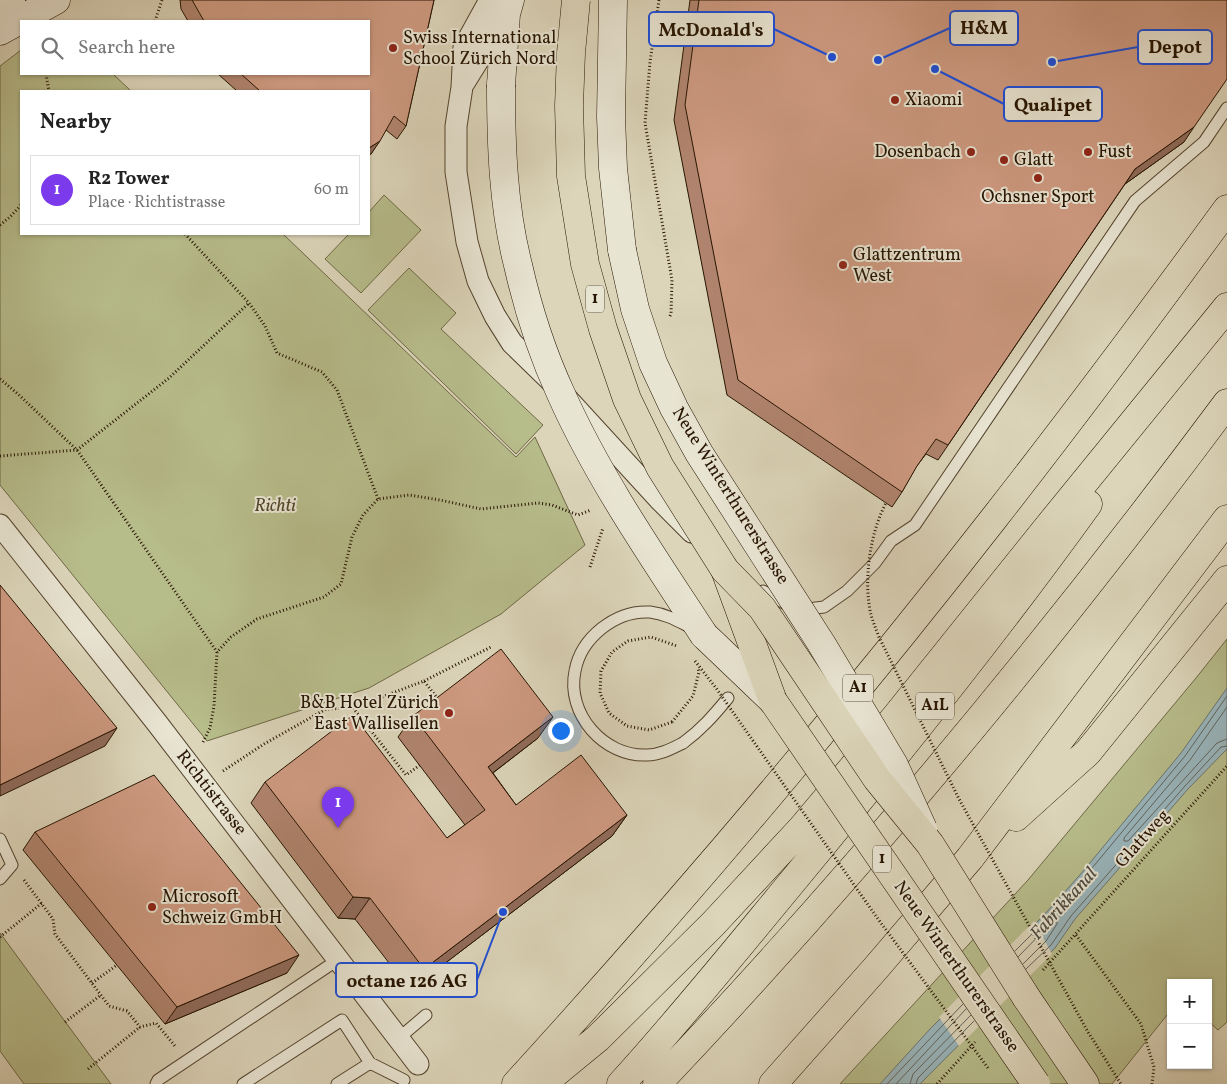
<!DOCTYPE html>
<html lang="en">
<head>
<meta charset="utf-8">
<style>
  :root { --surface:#fff; --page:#f6f6f6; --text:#222; --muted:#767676; --line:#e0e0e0; --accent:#7c3aed }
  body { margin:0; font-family:Vollkorn,serif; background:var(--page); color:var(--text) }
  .controls { position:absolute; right:15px; bottom:15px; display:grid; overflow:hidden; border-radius:0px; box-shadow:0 1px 4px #0004 }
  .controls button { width:45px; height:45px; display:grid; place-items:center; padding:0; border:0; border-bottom:1px solid var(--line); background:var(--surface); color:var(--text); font:25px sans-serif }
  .you { position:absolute; left:560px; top:730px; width:18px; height:18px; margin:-12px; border:4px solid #fff; border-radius:50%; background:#1a73e8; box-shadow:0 0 0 8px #1a73e833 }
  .badge { display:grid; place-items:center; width:32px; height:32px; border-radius:50%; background:var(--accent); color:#fff; font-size:16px; font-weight:700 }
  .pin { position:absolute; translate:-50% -41px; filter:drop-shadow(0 1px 2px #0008) }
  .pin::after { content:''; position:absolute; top:26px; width:18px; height:15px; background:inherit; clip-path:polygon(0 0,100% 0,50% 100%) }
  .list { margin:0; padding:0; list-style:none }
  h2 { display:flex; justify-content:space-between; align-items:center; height:65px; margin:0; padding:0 20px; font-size:21px }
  h2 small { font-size:16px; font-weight:400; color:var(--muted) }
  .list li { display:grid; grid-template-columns:32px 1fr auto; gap:15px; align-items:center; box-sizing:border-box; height:70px; margin:0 10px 10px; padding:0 10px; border:1px solid var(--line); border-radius:0px }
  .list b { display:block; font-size:19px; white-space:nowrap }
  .list p { margin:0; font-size:16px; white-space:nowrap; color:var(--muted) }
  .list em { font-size:16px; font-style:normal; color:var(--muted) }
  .icon { flex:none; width:28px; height:28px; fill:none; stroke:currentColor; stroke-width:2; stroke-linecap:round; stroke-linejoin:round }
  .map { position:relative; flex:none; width:1227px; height:1084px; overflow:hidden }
  .search { position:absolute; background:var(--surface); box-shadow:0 1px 4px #0004; left:20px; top:20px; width:350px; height:55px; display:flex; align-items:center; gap:12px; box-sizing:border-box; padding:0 18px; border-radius:0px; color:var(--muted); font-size:19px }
  .panel { position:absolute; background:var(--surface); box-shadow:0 1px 4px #0004; left:20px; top:90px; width:350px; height:145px; border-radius:0px }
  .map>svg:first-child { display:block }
  .green { fill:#b7bc8b; stroke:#6e6846 }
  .water { fill:#99b5bc; stroke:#6b7571 }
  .pier { fill:#dcd5ba }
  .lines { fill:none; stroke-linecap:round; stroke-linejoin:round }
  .shore { stroke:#60645e; stroke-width:1 }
  .lane-casing { stroke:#54442e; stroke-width:13 }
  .street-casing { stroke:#54442e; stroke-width:23 }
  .secondary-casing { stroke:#261400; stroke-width:29 }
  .primary-casing { stroke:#261400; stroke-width:29 }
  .highway-casing { stroke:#261400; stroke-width:29 }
  .path { stroke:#261400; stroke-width:3; stroke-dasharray:1 2.5; stroke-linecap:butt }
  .lane { stroke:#e8e4d2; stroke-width:11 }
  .street { stroke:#e8e4d2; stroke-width:21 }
  .secondary { stroke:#e8e4d2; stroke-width:28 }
  .primary { stroke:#dcd5ba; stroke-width:28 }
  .highway { stroke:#dcd5ba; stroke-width:28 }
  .lane-bridge-casing { stroke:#54442e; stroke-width:13; stroke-linecap:butt }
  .secondary-bridge-casing { stroke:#261400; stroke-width:29; stroke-linecap:butt }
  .primary-bridge-casing { stroke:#261400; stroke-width:29; stroke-linecap:butt }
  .path-bridge { stroke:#261400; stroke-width:3; stroke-dasharray:1 2.5; stroke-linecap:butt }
  .lane-bridge { stroke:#e8e4d2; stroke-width:11 }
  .secondary-bridge { stroke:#e8e4d2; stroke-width:28 }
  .primary-bridge { stroke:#dcd5ba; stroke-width:28 }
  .wall { fill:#b0846e; stroke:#261400 }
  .shaded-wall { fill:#906b5a; stroke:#261400 }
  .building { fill:#cd9980; stroke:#261400 }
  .poi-dot { fill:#8f2418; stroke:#e8e4d2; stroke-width:2 }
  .labels { text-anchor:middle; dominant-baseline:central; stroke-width:4; stroke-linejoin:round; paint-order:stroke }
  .shield { fill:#e8e4d2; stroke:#60523f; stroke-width:1 }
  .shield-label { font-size:16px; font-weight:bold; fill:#261400 }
  .poi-label { font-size:18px; fill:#261400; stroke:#e8e4d2; text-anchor:start }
  .street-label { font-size:18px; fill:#261400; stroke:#e8e4d2 }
  .park-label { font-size:18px; font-style:italic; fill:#52462a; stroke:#e8e4d2 }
  .water-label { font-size:19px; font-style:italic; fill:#4e4c42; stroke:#e8e4d2 }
  .leader { fill:none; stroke:#1d4ed8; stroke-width:2 }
  .callout-dot { fill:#1d4ed8; stroke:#e8e4d2; stroke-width:2 }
  .callout { fill:#e8e4d2; stroke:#1d4ed8; stroke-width:2 }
  .callout-label { font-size:19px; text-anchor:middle; font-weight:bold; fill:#261400 }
</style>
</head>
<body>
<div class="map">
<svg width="1227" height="1084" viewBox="0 0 1227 1084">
  <rect width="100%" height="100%" fill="#dcd5ba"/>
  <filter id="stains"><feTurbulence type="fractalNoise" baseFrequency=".004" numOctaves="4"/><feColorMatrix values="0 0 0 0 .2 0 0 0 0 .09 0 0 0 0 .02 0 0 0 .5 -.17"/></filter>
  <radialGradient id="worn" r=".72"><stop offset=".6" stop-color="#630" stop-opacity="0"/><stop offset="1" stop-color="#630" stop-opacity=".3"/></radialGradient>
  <!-- green -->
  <path class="green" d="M21 50V74H113L131 91H21V234H283L516 457 535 437 585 545 501 614 369 688 207 741 0 485V66Z
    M384 195 421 230 361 293 325 259 349 234H369V212Z
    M409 268 456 313 441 329 543 425 516 454 368 310Z
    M1227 639V1022L1218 1030 1208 1021V983H1171V1010L1112 1084H840L1028 880 1196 678Z
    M0 933 111 1084H24L0 1051Z"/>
  <!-- water -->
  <path class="water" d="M1227 688V749L1188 789 1075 919 1055 948 920 1084H880L930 1029 1044 915 1079 876 1181 753Z"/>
  <!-- pier -->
  <path class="pier" d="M1034 921 1052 954 959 1046 939 1017Z"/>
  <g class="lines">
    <!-- shore -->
    <path class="shore" d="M1227 707 1190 760 1124 838V841H1128L1217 743 1227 739
      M1015 951 1047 919 1083 879 1185 756 1227 696
      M1018 957 1053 921H1057V924L1046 941 1023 964
      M1026 969 1051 945 1071 916 1185 786 1221 747 1227 746
      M887 1084 963 1004
      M896 1084 966 1009
      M910 1084 913 1074 971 1015
      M916 1084 918 1078 974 1021"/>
    <defs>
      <path id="lane" d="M763 591 793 608 808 609 824 607 847 591 875 563 891 541 915 525 1135 201 1204 142 1227 108
        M683 743C701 730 714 715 728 698
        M0 839 12 865 0 879
        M399 1038 426 1015
        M156 1084 158 1080 339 959
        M243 1084 342 1020 370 1063 404 1080
        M337 1084 370 1063"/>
      <path id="street" d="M490 0 464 47 462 87 456 126V172L467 242 478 281 495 316 512 343 550 380 659 499 692 532
        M464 83 506 15
        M0 525 157 723 418 1064"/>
      <path id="secondary" d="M613 0 611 117 613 168 622 250
        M0 8 11 0
        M0 31 56 0
        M501 85 506 14 510 0
        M704 635 773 701"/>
      <path id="primary" d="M725 570 773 701
        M1026 997 1085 1084"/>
      <path id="highway" d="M1016 817 1088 752 1227 580
        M516 1084C683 901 843 712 995 517 1074 416 1151 313 1227 209
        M542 1084 598 1038 713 924 802 828 897 715 1047 528 1227 307
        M621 1084C682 1017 739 946 797 876 897 755 996 632 1088 504
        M657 1084C861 869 1050 641 1227 403
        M773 1084 875 969 970 858 1227 519"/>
    </defs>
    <!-- lane casing -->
    <use href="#lane" class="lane-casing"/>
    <!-- street casing -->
    <use href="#street" class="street-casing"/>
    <!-- secondary casing -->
    <use href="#secondary" class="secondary-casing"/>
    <!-- primary casing -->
    <use href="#primary" class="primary-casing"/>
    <!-- highway casing -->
    <use href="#highway" class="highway-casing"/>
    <!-- path -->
    <path class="path" d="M659 0 650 62 645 123 672 280 671 314 669 318
      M155 21 162 0
      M46 74 49 91
      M0 225 10 217 21 205
      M185 234 249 303 265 326 277 353 322 372 337 390 378 499
      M0 379 18 394 77 450 217 652
      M0 456 77 450 169 378 249 303
      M590 567 603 528
      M424 681 491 647
      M353 708 406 775 420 765
      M672 722 693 696 699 672 698 668
      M203 742 210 728 214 706 217 652 231 637 257 619 324 597 341 584 352 537 363 515 378 499 409 495 440 500 481 509 538 503 552 505 578 515 591 510
      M223 771 264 744 326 709 353 708 424 681 438 699
      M24 880 53 919 55 934 109 1006 127 1011 140 1027 156 1023 175 1046
      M1076 935 1141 1024 1154 1067 1152 1084
      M0 937 42 903
      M1043 970 1227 766
      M92 983 117 965
      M65 1022 101 995
      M88 1069 140 1027
      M937 1084 975 1042"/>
    <!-- lane -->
    <use href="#lane" class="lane"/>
    <!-- street -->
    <use href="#street" class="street"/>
    <!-- secondary -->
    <use href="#secondary" class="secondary"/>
    <!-- primary -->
    <use href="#primary" class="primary"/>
    <!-- highway -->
    <use href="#highway" class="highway"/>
    <defs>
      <path id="lane-bridge" d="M683 743C671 749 660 755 647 755 604 757 566 714 575 671 581 638 615 610 650 612 666 614 678 621 692 628"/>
      <path id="secondary-bridge" d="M501 85C501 145 503 206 518 265 528 309 542 353 561 394 599 479 653 557 704 635
        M622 250 635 309 653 363 674 408 699 453 821 643 894 765 923 829"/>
      <path id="primary-bridge" d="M576 0 571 53 569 106 571 176 585 264 603 329 627 399 660 467 725 570 762 608 877 779 930 844 1026 997
        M773 701 1036 1084"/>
    </defs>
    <!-- lane-bridge casing -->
    <use href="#lane-bridge" class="lane-bridge-casing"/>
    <!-- secondary-bridge casing -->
    <use href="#secondary-bridge" class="secondary-bridge-casing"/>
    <!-- primary-bridge casing -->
    <use href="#primary-bridge" class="primary-bridge-casing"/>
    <!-- path-bridge -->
    <path class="path-bridge" d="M887 501C870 532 863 580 871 615 873 622 876 629 879 637L959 799 1088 1032 1121 1084
      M695 661 716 688 878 919 988 1068
      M672 722 649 730 627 726 609 713 600 693 601 671 612 652 628 641 651 637 677 646"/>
    <!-- lane-bridge -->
    <use href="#lane-bridge" class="lane-bridge"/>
    <!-- secondary-bridge -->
    <use href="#secondary-bridge" class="secondary-bridge"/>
    <!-- primary-bridge -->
    <use href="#primary-bridge" class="primary-bridge"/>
  </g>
  <!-- wall -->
  <path class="wall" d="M180 0H434L406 126 397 139 386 130 371 154 369 155V91H237L218 74H369V21H188L181 9Z
    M690 0H1227L1184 142 1125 184 938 460 926 454 916 467 902 492 892 507 727 395 674 120Z
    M413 716 538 738 493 773 516 805 627 815 612 836 410 990 355 919 338 918 251 803 265 782 447 838 465 825 398 737Z
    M35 832 287 973 165 1024 23 850Z"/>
  <!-- shaded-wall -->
  <path class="shaded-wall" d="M1194 127 1184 142 1125 184 1135 169Z
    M380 141 371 154 369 155V148Z
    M553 717 538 738 473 788 488 767Z
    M117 728 105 746 0 796V785Z
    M627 815 612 836 410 990 424 969Z
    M353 897 370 898 355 919 338 918Z
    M299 955 287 973 165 1024 177 1007Z"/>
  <!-- building -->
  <path class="building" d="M192 0H434L406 126 394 116 380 141 369 148V91H260L241 74H369V21H204Z
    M699 0H1227V79L1194 127 1135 169 948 445 936 439 917 466 902 492 738 380 685 105Z
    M0 585 117 728 0 785Z
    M501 649 553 717 488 767 516 805 581 755 627 815 424 969 370 898 353 897 265 782 353 715 447 838 485 810 413 716Z
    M154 775 299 955 177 1007 35 832Z"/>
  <!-- markers -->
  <g class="poi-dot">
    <circle cx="393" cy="48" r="5"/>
    <circle cx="895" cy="100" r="5"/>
    <circle cx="971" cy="152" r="5"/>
    <circle cx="1088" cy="152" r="5"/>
    <circle cx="1004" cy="160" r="5"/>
    <circle cx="1038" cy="178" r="5"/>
    <circle cx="843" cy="265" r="5"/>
    <circle cx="449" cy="713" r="5"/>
    <circle cx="152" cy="907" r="5"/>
  </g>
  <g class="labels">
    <!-- shield labels -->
    <g class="shield">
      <rect x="586" y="285.5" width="18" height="27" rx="4"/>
      <rect x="843" y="674.5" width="30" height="27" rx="4"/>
      <rect x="916" y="692.5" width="38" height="27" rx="4"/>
      <rect x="873" y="845.5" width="18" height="27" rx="4"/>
    </g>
    <g class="shield-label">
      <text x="595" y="299">1</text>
      <text x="858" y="688">A1</text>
      <text x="935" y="706">A1L</text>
      <text x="882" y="859">1</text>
    </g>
    <!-- poi labels -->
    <g class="poi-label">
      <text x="403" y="38">Swiss International<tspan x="403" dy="21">School Zürich Nord</tspan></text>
      <text x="905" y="100">Xiaomi</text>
      <text x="961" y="152" text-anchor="end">Dosenbach</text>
      <text x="1098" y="152">Fust</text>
      <text x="1014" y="160">Glatt</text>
      <text x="1038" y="197" text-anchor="middle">Ochsner Sport</text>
      <text x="853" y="255">Glattzentrum<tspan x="853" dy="21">West</tspan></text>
      <text x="439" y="703" text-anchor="end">B&amp;B Hotel Zürich<tspan x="439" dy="21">East Wallisellen</tspan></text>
      <text x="162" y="897">Microsoft<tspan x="162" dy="21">Schweiz GmbH</tspan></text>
    </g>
    <!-- street labels -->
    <g class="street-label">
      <text transform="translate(730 496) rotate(58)">Neue Winterthurerstrasse</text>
      <text transform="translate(211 793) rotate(52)">Richtistrasse</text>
      <text transform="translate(1143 839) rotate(-48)">Glattweg</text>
      <text transform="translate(956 967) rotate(55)">Neue Winterthurerstrasse</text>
    </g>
    <!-- park labels -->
    <g class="park-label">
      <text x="275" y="506">Richti</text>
    </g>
    <!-- water labels -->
    <g class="water-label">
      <text transform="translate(1064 904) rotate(-48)">Fabrikkanal</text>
    </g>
  </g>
  <!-- callouts -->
  <path class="leader" d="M878 60L950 28M832 57L774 29M1052 62L1138 47M935 69L1004 104M503 912L477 980"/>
  <g class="callout-dot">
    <circle cx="878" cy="60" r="5"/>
    <circle cx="832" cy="57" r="5"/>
    <circle cx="1052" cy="62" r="5"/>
    <circle cx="935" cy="69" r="5"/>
    <circle cx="503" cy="912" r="5"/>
  </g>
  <g class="callout">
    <rect x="950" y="11" width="68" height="34" rx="5"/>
    <rect x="649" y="12" width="125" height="34" rx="5"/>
    <rect x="1138" y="30" width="74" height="34" rx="5"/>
    <rect x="1004" y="87" width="98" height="34" rx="5"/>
    <rect x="336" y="963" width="141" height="34" rx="5"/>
  </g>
  <g class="callout-label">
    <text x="984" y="34">H&amp;M</text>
    <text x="711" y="36">McDonald's</text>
    <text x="1175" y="53">Depot</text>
    <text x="1053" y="111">Qualipet</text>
    <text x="407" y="987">octane 126 AG</text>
  </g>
  <rect width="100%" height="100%" filter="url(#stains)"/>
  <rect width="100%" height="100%" fill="url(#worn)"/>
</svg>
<div class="controls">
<button>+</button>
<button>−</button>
</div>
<div class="you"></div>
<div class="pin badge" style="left:338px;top:828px">1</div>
<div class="search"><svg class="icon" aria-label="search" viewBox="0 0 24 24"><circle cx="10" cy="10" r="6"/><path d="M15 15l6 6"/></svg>Search here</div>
<section class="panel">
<h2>Nearby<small></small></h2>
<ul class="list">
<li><span class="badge">1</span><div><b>R2 Tower</b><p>Place · Richtistrasse</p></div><em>60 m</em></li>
</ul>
</section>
</div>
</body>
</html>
